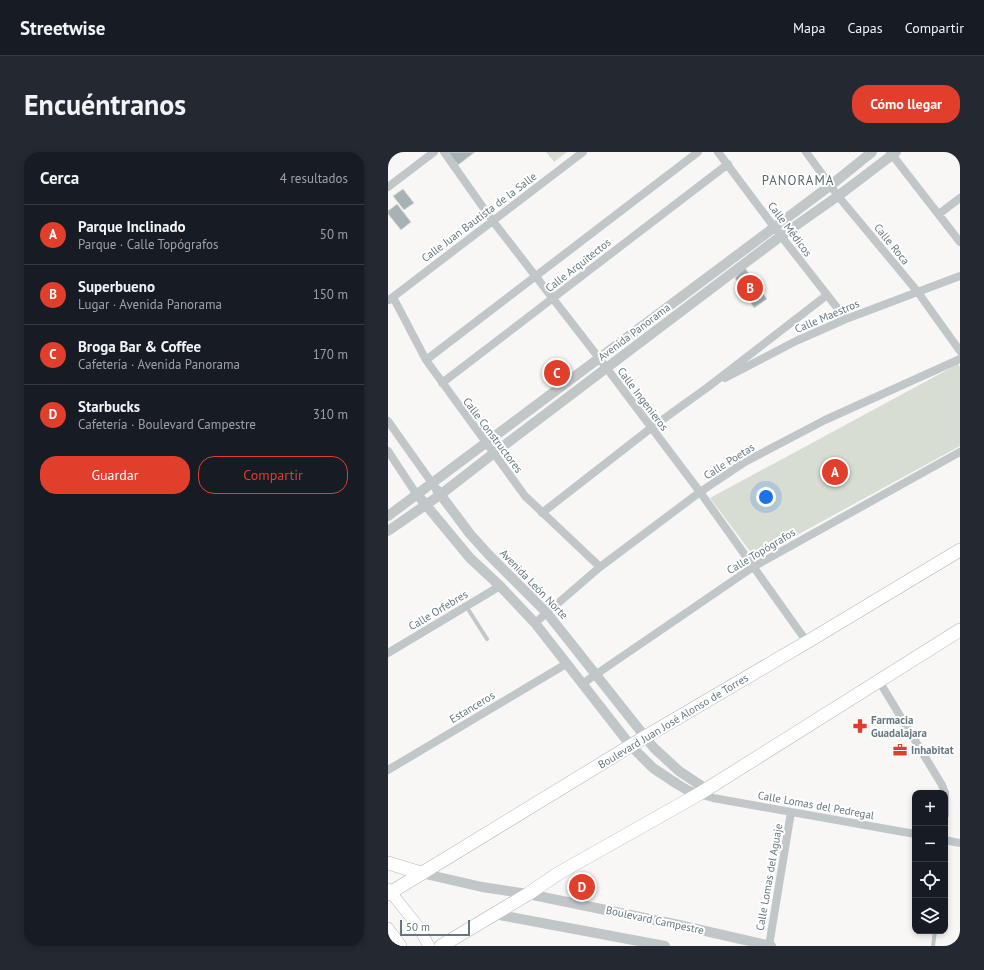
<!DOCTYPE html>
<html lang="es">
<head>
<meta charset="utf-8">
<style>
  :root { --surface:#171b24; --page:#242831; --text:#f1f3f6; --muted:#9ea1a6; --line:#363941; --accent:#e13e2b }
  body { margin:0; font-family:"PT Sans",sans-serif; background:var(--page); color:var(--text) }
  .controls { position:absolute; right:12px; bottom:12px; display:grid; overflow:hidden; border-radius:8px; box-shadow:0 2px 6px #0003 }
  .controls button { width:36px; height:36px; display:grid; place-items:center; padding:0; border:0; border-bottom:1px solid var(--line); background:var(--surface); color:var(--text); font:20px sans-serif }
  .scale { position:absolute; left:12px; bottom:10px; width:70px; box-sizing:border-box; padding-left:4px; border:2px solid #637780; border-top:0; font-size:11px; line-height:14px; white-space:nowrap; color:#637780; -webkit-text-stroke:3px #fff; paint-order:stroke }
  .you { position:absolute; left:378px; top:345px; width:14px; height:14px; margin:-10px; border:3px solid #fff; border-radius:50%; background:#1a73e8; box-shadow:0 0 0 6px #1a73e833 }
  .badge { display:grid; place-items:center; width:26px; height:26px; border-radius:50%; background:var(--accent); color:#fff; font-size:13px; font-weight:700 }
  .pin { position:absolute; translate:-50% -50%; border:2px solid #fff; box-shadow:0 1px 4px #0006 }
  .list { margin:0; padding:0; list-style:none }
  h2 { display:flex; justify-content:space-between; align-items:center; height:52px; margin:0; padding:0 16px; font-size:17px }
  h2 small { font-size:13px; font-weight:400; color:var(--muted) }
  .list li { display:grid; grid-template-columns:26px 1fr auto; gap:12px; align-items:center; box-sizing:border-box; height:60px; padding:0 16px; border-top:1px solid var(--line) }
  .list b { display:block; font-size:15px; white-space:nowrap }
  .list p { margin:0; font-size:13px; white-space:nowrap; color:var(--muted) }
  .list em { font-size:13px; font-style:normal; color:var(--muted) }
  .actions { display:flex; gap:8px; padding:12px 16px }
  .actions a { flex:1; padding:9px 0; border:1px solid var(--accent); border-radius:16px; text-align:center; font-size:14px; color:var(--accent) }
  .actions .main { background:var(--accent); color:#fff }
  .icon { flex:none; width:22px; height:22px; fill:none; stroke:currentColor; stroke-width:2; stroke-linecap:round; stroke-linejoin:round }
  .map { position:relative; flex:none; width:572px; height:794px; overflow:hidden; border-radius:16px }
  header { display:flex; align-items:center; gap:24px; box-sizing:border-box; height:56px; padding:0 20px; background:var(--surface); border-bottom:1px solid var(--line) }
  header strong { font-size:19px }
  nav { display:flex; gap:22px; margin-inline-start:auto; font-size:14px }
  .intro { display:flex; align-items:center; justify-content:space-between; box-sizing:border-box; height:96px; padding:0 24px }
  h1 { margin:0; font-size:28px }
  .button { padding:10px 18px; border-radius:16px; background:var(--accent); color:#fff; font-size:14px; font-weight:700 }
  main { display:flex; gap:24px; padding:0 24px }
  aside { flex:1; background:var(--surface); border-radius:16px; box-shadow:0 2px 6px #0003 }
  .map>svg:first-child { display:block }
  .green { fill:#d8ddd4 }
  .building { fill:#a7b2b6; stroke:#d9d9d7 }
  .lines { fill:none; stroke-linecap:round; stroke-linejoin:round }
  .secondary-casing { stroke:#b1b8bc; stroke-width:12 }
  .primary-casing { stroke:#b2b8bb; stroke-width:14 }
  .service { stroke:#c1c6c9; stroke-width:4 }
  .minor { stroke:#c1c6c9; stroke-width:8 }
  .tertiary { stroke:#c1c6c9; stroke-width:10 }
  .secondary { stroke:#fff; stroke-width:11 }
  .primary { stroke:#fff; stroke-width:13 }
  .labels { text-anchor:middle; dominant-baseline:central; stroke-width:4; stroke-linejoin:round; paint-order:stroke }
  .street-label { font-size:11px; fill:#637780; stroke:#fff }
  .poi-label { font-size:11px; font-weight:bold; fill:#637780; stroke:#fff; text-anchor:start }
  .quarter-label { font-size:13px; letter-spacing:1px; fill:#55646b; stroke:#fff }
</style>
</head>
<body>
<header>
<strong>Streetwise</strong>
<nav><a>Mapa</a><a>Capas</a><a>Compartir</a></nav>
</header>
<div class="intro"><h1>Encuéntranos</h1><a class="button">Cómo llegar</a></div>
<main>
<aside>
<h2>Cerca<small>4 resultados</small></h2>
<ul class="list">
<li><span class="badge">A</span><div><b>Parque Inclinado</b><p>Parque · Calle Topógrafos</p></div><em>50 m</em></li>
<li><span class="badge">B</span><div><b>Superbueno</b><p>Lugar · Avenida Panorama</p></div><em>150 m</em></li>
<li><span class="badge">C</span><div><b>Broga Bar &amp; Coffee</b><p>Cafetería · Avenida Panorama</p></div><em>170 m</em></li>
<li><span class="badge">D</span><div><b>Starbucks</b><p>Cafetería · Boulevard Campestre</p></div><em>310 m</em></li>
</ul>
<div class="actions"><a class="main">Guardar</a><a>Compartir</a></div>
</aside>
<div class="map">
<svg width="572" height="794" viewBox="0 0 572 794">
  <rect width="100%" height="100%" fill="#f8f7f5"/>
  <!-- green -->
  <path class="green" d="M158 0H179L166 10Z
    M570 212 572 215V294L367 406 322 346Z"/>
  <!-- building -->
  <path class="building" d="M60 0H87L70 13Z
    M15 37 26 51 16 58 5 44Z
    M9 52 23 70 13 78 0 62V59Z
    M357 116 379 147 366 156 347 126Z"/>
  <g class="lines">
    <defs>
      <path id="secondary" d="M0 737 29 773 41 794
        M0 776 13 794"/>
      <path id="primary" d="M0 711 33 721
        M0 742 257 585 419 490 572 398
        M53 794 140 742 171 721 311 642 572 478"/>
    </defs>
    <!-- secondary casing -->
    <use href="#secondary" class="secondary-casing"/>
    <!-- primary casing -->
    <use href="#primary" class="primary-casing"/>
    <!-- service -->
    <path class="service" d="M78 454 99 487
      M545 794 547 779"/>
    <!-- minor -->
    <path class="minor" d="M56 0 104 68 211 206 312 340 419 490
      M330 0 386 75 458 167
      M418 0 450 44 529 139 572 199
      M502 0 572 90
      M0 35 46 0
      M551 62 572 46
      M5 145 38 208 137 344 212 415
      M1 148 195 0
      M38 208 310 0
      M337 226 408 189 458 167 572 124
      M54 231 340 12
      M0 269 44 331
      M0 299 29 343
      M154 361 263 276 320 235 439 143
      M147 471 212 415 312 340 357 310 437 268 572 207
      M0 501 112 434
      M491 529 554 633 557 641
      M194 532 365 415 572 300
      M0 618 178 512
      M311 642 325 646 527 682
      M557 643V663
      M557 688 572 691
      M381 794 403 660"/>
    <!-- tertiary -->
    <path class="tertiary" d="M49 338 82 382 100 402 159 461 266 596 291 619 318 637
      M33 347 82 406 112 434 147 471 243 594 265 616 289 632 301 639 311 642
      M0 364 443 33 484 0
      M0 379 52 343 106 301 393 84 450 44 508 0
      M33 721 94 735 140 742 291 773 383 794
      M106 762 277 794"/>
    <!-- secondary -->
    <use href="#secondary" class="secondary"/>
    <!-- primary -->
    <use href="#primary" class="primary"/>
  </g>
  <!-- icons -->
  <defs>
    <symbol id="pharmacy-bare" viewBox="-9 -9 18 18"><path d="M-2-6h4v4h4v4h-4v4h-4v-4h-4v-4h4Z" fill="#e13e2b" stroke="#fff" stroke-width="2.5" paint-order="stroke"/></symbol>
    <symbol id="office-bare" viewBox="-9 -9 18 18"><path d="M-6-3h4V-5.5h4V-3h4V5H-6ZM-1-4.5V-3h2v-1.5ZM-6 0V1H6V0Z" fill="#e13e2b" stroke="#fff" stroke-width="2.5" paint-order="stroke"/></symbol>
  </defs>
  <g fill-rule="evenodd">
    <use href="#pharmacy-bare" x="462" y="564" width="20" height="20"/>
    <use href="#office-bare" x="502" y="588" width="20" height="20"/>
  </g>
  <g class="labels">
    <!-- street labels -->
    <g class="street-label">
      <text transform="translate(91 65) rotate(-37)">Calle Juan Bautista de la Salle</text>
      <text transform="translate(402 77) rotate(53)">Calle Médicos</text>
      <text transform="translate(504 92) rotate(51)">Calle Roca</text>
      <text transform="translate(190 113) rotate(-38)">Calle Arquitectos</text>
      <text transform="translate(439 164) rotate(-23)">Calle Maestros</text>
      <text transform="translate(246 180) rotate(-37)">Avenida Panorama</text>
      <text transform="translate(255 247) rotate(53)">Calle Ingenieros</text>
      <text transform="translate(105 283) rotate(53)">Calle Constructores</text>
      <text transform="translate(341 309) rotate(-32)">Calle Poetas</text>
      <text transform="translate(373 399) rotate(-31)">Calle Topógrafos</text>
      <text transform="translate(146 432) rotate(46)">Avenida León Norte</text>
      <text transform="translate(50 458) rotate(-31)">Calle Orfebres</text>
      <text transform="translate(84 555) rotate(-31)">Estanceros</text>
      <text transform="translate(285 569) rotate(-31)">Boulevard Juan José Alonso de Torres</text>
      <text transform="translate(428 653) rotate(10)">Calle Lomas del Pedregal</text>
      <text transform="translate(381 725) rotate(-80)">Calle Lomas del Aguaje</text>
      <text transform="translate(267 768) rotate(12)">Boulevard Campestre</text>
    </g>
    <!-- poi labels -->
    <g class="poi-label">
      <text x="483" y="568">Farmacia<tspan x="483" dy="13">Guadalajara</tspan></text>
      <text x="523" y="598">Inhabitat</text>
    </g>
    <!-- quarter labels -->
    <g class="quarter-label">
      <text x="410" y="28">PANORAMA</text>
    </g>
  </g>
</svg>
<div class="controls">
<button>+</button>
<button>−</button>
<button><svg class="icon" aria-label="locate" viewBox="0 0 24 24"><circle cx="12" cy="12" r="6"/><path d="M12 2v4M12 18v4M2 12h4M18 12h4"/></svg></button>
<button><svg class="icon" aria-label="layers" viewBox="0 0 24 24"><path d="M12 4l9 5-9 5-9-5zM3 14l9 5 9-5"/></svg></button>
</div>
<div class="scale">50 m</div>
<div class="you"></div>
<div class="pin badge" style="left:447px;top:320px">A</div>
<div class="pin badge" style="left:362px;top:136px">B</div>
<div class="pin badge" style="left:169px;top:221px">C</div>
<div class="pin badge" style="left:194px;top:735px">D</div>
</div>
</main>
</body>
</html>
